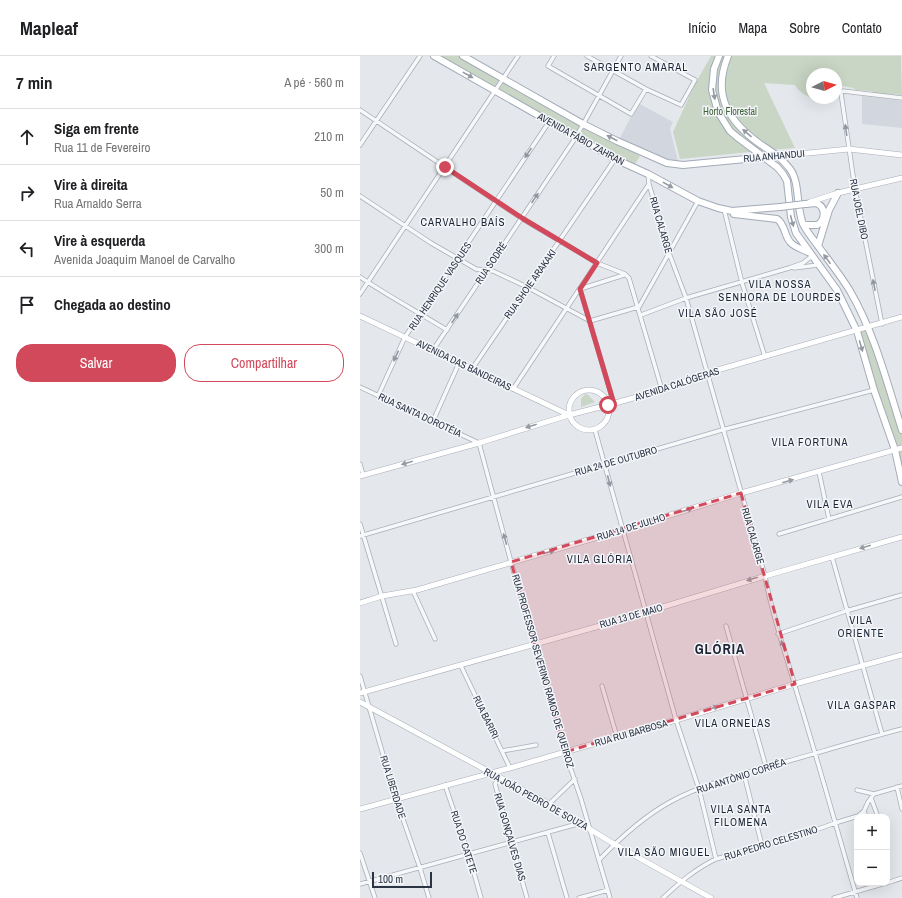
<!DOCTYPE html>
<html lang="pt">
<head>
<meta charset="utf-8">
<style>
  :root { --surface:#fff; --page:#f6f6f6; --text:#202124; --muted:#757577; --line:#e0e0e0; --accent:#d1495b }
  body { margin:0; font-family:"Archivo Narrow",sans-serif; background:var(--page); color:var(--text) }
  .controls { position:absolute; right:12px; bottom:12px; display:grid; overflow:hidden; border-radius:8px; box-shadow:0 4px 16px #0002 }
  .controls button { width:36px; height:36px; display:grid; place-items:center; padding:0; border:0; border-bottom:1px solid var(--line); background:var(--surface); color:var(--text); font:20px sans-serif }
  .compass { position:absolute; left:446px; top:12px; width:36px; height:36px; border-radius:50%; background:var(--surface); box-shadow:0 4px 16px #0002; rotate:84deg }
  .scale { position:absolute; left:12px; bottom:10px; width:60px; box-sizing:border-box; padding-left:4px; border:2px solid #2b3445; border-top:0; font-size:11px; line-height:14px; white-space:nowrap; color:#2b3445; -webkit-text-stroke:3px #f4f6f9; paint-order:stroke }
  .stop { position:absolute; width:12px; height:12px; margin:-9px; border:3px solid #d1495b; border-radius:50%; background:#fff }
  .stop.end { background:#d1495b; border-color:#fff; box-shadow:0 1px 4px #0008 }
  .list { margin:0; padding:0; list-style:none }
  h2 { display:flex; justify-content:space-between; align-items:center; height:52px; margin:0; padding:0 16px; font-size:17px }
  h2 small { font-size:13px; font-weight:400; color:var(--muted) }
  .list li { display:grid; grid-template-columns:26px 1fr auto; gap:12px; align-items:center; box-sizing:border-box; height:56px; padding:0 16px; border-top:1px solid var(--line) }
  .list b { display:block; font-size:15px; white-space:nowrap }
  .list p { margin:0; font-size:13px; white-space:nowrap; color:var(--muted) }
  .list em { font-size:13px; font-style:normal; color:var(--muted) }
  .actions { display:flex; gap:8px; padding:12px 16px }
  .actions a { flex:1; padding:9px 0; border:1px solid var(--accent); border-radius:16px; text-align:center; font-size:14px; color:var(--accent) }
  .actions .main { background:var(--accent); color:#fff }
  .icon { flex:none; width:22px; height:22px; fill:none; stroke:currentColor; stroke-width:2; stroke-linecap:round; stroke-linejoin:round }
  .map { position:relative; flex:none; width:542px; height:842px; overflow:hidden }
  header { display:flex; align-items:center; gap:24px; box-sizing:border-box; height:56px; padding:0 20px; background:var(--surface); border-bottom:1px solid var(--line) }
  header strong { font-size:19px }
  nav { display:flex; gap:22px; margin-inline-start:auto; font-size:14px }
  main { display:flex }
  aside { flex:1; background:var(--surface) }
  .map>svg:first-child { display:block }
  .built { fill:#d2d6de }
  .green { fill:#c9d6c5 }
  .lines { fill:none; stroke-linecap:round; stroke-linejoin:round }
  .street-casing { stroke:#a9aeb7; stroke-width:5 }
  .secondary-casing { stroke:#a9aeb7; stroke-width:6 }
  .primary-casing { stroke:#a3abb8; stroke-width:8 }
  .street { stroke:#f7f8fa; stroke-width:3.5 }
  .secondary { stroke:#fff; stroke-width:5 }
  .primary { stroke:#fff; stroke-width:6 }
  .primary-bridge-casing { stroke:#a3abb8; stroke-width:8; stroke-linecap:butt }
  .primary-bridge { stroke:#fff; stroke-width:6 }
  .oneway { fill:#959aa2 }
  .oneway2 { fill:#9196a0 }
  .route { stroke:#d1495b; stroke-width:5 }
  .marked { fill:#d1495b; fill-opacity:0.2; stroke:#d1495b; stroke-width:3; stroke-dasharray:8 5; stroke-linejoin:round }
  .labels { text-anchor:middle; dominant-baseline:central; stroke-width:3; stroke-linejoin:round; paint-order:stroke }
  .park-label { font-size:10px; fill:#3f6138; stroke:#f4f6f9 }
  .street-label { font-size:10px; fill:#2b3445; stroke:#f4f6f9 }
  .neighbourhood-label { font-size:11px; letter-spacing:1px; fill:#1d2536; stroke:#f4f6f9 }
  .district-label { font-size:14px; font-weight:bold; letter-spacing:1px; fill:#1d2536; stroke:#f4f6f9 }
</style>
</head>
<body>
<header>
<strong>Mapleaf</strong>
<nav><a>Início</a><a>Mapa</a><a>Sobre</a><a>Contato</a></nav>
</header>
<main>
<aside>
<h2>7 min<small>A pé · 560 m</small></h2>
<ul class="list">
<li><svg class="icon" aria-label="ahead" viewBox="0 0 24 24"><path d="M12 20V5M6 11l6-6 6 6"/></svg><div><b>Siga em frente</b><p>Rua 11 de Fevereiro</p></div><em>210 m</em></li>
<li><svg class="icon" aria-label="right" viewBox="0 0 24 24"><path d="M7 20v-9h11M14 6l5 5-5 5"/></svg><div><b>Vire à direita</b><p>Rua Arnaldo Serra</p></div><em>50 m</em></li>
<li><svg class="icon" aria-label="left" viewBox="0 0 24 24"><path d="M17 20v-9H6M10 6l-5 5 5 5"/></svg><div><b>Vire à esquerda</b><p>Avenida Joaquim Manoel de Carvalho</p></div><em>300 m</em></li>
<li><svg class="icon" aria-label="arrive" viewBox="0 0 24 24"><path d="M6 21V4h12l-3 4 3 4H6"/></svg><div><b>Chegada ao destino</b></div></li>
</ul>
<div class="actions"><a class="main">Salvar</a><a>Compartilhar</a></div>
</aside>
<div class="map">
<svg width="542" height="842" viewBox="0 0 542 842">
  <rect width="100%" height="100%" fill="#e4e7ec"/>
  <!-- built -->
  <path class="built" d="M502 40 542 45V72L502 68Z
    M278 47 313 66 310 73 318 105 302 102 260 82Z"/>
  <!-- green -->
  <path class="green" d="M78 0H100L280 100 274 110Z
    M351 0H541L542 39 529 38 527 39 517 38 511 35 496 34 493 32 483 30 476 32V18H452L451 42C445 39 438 35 435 29L404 27 435 92 408 94 320 103 313 76 335 28Z
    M509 272 542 374V426L497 275Z
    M227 338 235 346 221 351V343L224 339Z"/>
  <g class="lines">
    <defs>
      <path id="street" d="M194 0 188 10 271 58 286 33
        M227 0 286 33 321 49 335 24 291 0
        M0 54 161 162 237 207 265 218 269 222 302 334
        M0 89 60 0
        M288 118 289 128 309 197 326 242 405 520C412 560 426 598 437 637 458 705 477 774 497 842
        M0 140 71 187 116 213 133 215 167 231 230 265 278 251
        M364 153 382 227 405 301
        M434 212 458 209
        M0 221C28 240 58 256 87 274
        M0 238 158 0
        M279 251 338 145
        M281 259 326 242 429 212 443 207 452 200
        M522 268 495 133 481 37 483 35 542 42
        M73 294 216 81 261 0
        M112 313 255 103
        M0 331 119 387 151 506 205 696 221 743 250 842
        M153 333 289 128
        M18 340 45 281 189 66
        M254 348 220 233 264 219
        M73 365 99 307
        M235 374 316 664 339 733 356 803
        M0 408 3 419
        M459 416 469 463
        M0 468 36 588
        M419 478 542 441
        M0 480 362 374 514 334
        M472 501 522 678
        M53 535 75 583
        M366 570 406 711
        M418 578 486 555 542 539
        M101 610 150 712
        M0 620 36 743 60 812 69 842
        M242 630 257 681
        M142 695 176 689
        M384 718 402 790
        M139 721 135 728 167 842
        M85 729 109 799 121 842
        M537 731 542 753
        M497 734 514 738
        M511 742 518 761
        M189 748 215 723
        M504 755 506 761
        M188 777 207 842
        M0 797 15 842
        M239 804C260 782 283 761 310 746 345 727 386 717 425 706 464 695 503 683 542 673
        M527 827 542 822
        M0 828 221 767
        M219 842 248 834
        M303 842C319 827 335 813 356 803L450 776 475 767 498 760 504 755 508 746 514 738 542 730
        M474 842 526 827"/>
      <path id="secondary" d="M418 100 489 93 542 99
        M450 146 478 137 542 122
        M0 260 209 359
        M209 354a20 20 0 1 1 40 0a20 20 0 1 1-40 0Z
        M0 420 119 387 209 359 248 349 302 334 347 317 542 261
        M0 547 22 540 57 534 262 474 381 437 542 392
        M0 637 243 569 405 520 542 481
        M0 646 189 748 254 788 351 842
        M0 753 150 712 316 664 435 628 542 599"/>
      <path id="primary" d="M74 0 255 103 288 118 338 145 358 152 372 155 420 151
        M103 0 223 68 257 85 307 107 323 109 418 100
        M359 0 354 13 352 34 358 56 370 75 377 81 417 111 423 118 427 125 431 161 436 177 477 234 497 275 514 334 535 394 542 426
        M368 0C352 39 368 65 400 88 412 96 421 101 430 113 440 126 436 151 443 168 447 176 453 183 458 190 469 205 481 220 490 235 515 278 527 327 542 374
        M374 158 417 163C425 168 424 179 430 186 434 191 442 193 448 196
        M444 169H457C465 165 467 151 456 147 453 147 448 148 445 148
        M458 190 469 154 478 137"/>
    </defs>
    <!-- street casing -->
    <use href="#street" class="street-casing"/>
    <!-- secondary casing -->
    <use href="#secondary" class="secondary-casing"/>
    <!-- primary casing -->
    <use href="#primary" class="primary-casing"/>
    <!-- street -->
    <use href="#street" class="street"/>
    <!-- secondary -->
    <use href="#secondary" class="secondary"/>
    <!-- primary -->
    <use href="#primary" class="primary"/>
    <defs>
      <path id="primary-bridge" d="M420 151 445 148"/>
    </defs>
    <!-- primary-bridge casing -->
    <use href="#primary-bridge" class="primary-bridge-casing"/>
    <!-- primary-bridge -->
    <use href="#primary-bridge" class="primary-bridge"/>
  </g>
  <!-- one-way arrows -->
  <defs><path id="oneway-solid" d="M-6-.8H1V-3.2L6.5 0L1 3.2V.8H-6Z"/></defs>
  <g class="oneway">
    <use href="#oneway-solid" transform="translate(108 19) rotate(29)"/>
    <use href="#oneway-solid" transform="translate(354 38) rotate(81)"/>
    <use href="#oneway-solid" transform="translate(387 77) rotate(-139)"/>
    <use href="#oneway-solid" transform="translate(252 82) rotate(-153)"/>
    <use href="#oneway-solid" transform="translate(308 129) rotate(29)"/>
    <use href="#oneway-solid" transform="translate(432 165) rotate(75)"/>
    <use href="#oneway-solid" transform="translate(467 203) rotate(-126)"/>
    <use href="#oneway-solid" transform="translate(501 290) rotate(74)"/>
    <use href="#oneway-solid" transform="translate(171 370) rotate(163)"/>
    <use href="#oneway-solid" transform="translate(47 407) rotate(164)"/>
    <use href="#oneway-solid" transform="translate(428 425) rotate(-16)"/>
    <use href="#oneway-solid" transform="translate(327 454) rotate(-17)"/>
    <use href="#oneway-solid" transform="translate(505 491) rotate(164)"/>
    <use href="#oneway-solid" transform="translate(189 496) rotate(-16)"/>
    <use href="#oneway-solid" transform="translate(392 523) rotate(163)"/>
    <use href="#oneway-solid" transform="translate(353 652) rotate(-18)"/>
  </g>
  <g class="oneway2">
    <use href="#oneway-solid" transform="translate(486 74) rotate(-98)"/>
    <use href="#oneway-solid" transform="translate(168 97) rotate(124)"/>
    <use href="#oneway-solid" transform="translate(175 142) rotate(-56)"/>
    <use href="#oneway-solid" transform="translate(514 229) rotate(-101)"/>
    <use href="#oneway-solid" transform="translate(95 262) rotate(-56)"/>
    <use href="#oneway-solid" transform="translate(36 300) rotate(115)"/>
    <use href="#oneway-solid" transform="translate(249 425) rotate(75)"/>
    <use href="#oneway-solid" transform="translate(145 483) rotate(-105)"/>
    <use href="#oneway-solid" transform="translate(423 590) rotate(-108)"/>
  </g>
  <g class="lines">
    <!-- route -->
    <path class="route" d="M85 111 162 162 237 207 220 233 254 348 248 349"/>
  </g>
  <!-- marked area -->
  <path class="marked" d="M381 437 435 628 205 696 151 506Z"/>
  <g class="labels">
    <!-- park labels -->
    <g class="park-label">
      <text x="370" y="55">Horto Florestal</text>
    </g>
    <!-- street labels -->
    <g class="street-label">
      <text transform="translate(221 83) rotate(29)">AVENIDA FÁBIO ZAHRAN</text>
      <text transform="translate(414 100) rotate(-5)">RUA ANHANDUI</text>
      <text transform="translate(499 153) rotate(79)">RUA JOEL DIBO</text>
      <text transform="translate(301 169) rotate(74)">RUA CALARGE</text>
      <text transform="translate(131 207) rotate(-56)">RUA SODRÉ</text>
      <text transform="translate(170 228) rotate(-55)">RUA SHOIE ARAKAKI</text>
      <text transform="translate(80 230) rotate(-56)">RUA HENRIQUE VASQUES</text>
      <text transform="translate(104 309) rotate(26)">AVENIDA DAS BANDEIRAS</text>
      <text transform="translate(317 328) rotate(-18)">AVENIDA CALÓGERAS</text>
      <text transform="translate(60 359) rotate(25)">RUA SANTA DOROTÉIA</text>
      <text transform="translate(256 405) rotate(-16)">RUA 24 DE OUTUBRO</text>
      <text transform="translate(271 471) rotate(-17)">RUA 14 DE JULHO</text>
      <text transform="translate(393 480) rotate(74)">RUA CALARGE</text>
      <text transform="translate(271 560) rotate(-16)">RUA 13 DE MAIO</text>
      <text transform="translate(183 615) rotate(74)">RUA PROFESSOR SEVERINO RAMOS DE QUEIROZ</text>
      <text transform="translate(126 661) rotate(64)">RUA BARIRI</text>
      <text transform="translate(271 677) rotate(-16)">RUA RUI BARBOSA</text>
      <text transform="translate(381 720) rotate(-18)">RUA ANTÔNIO CORRÊA</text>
      <text transform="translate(33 731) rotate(73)">RUA LIBERDADE</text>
      <text transform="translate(176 743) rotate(29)">RUA JOÃO PEDRO DE SOUZA</text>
      <text transform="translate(150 781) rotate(74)">RUA GONÇALVES DIAS</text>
      <text transform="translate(104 786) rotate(72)">RUA DO CATETE</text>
      <text transform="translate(411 787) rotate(-17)">RUA PEDRO CELESTINO</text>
    </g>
    <!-- neighbourhood labels -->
    <g class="neighbourhood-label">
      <text x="276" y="11">SARGENTO AMARAL</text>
      <text x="103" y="166">CARVALHO BAÍS</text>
      <text x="420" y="228">VILA NOSSA<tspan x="420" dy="13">SENHORA DE LOURDES</tspan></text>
      <text x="358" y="257">VILA SÃO JOSÉ</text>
      <text x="450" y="386">VILA FORTUNA</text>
      <text x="470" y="448">VILA EVA</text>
      <text x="240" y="503">VILA GLÓRIA</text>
      <text x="501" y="564">VILA<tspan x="501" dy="13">ORIENTE</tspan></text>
      <text x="502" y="649">VILA GASPAR</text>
      <text x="373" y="667">VILA ORNELAS</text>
      <text x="381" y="753">VILA SANTA<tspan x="381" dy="13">FILOMENA</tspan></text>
      <text x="304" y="796">VILA SÃO MIGUEL</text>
    </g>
    <!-- district labels -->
    <g class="district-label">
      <text x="360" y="593">GLÓRIA</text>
    </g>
  </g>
</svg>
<div class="controls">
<button>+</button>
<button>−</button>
</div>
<svg class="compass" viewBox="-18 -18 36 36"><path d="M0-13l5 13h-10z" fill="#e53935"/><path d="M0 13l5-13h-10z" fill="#757577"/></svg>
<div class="scale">100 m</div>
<div class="stop" style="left:248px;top:349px"></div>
<div class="stop end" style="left:85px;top:111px"></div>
</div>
</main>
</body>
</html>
